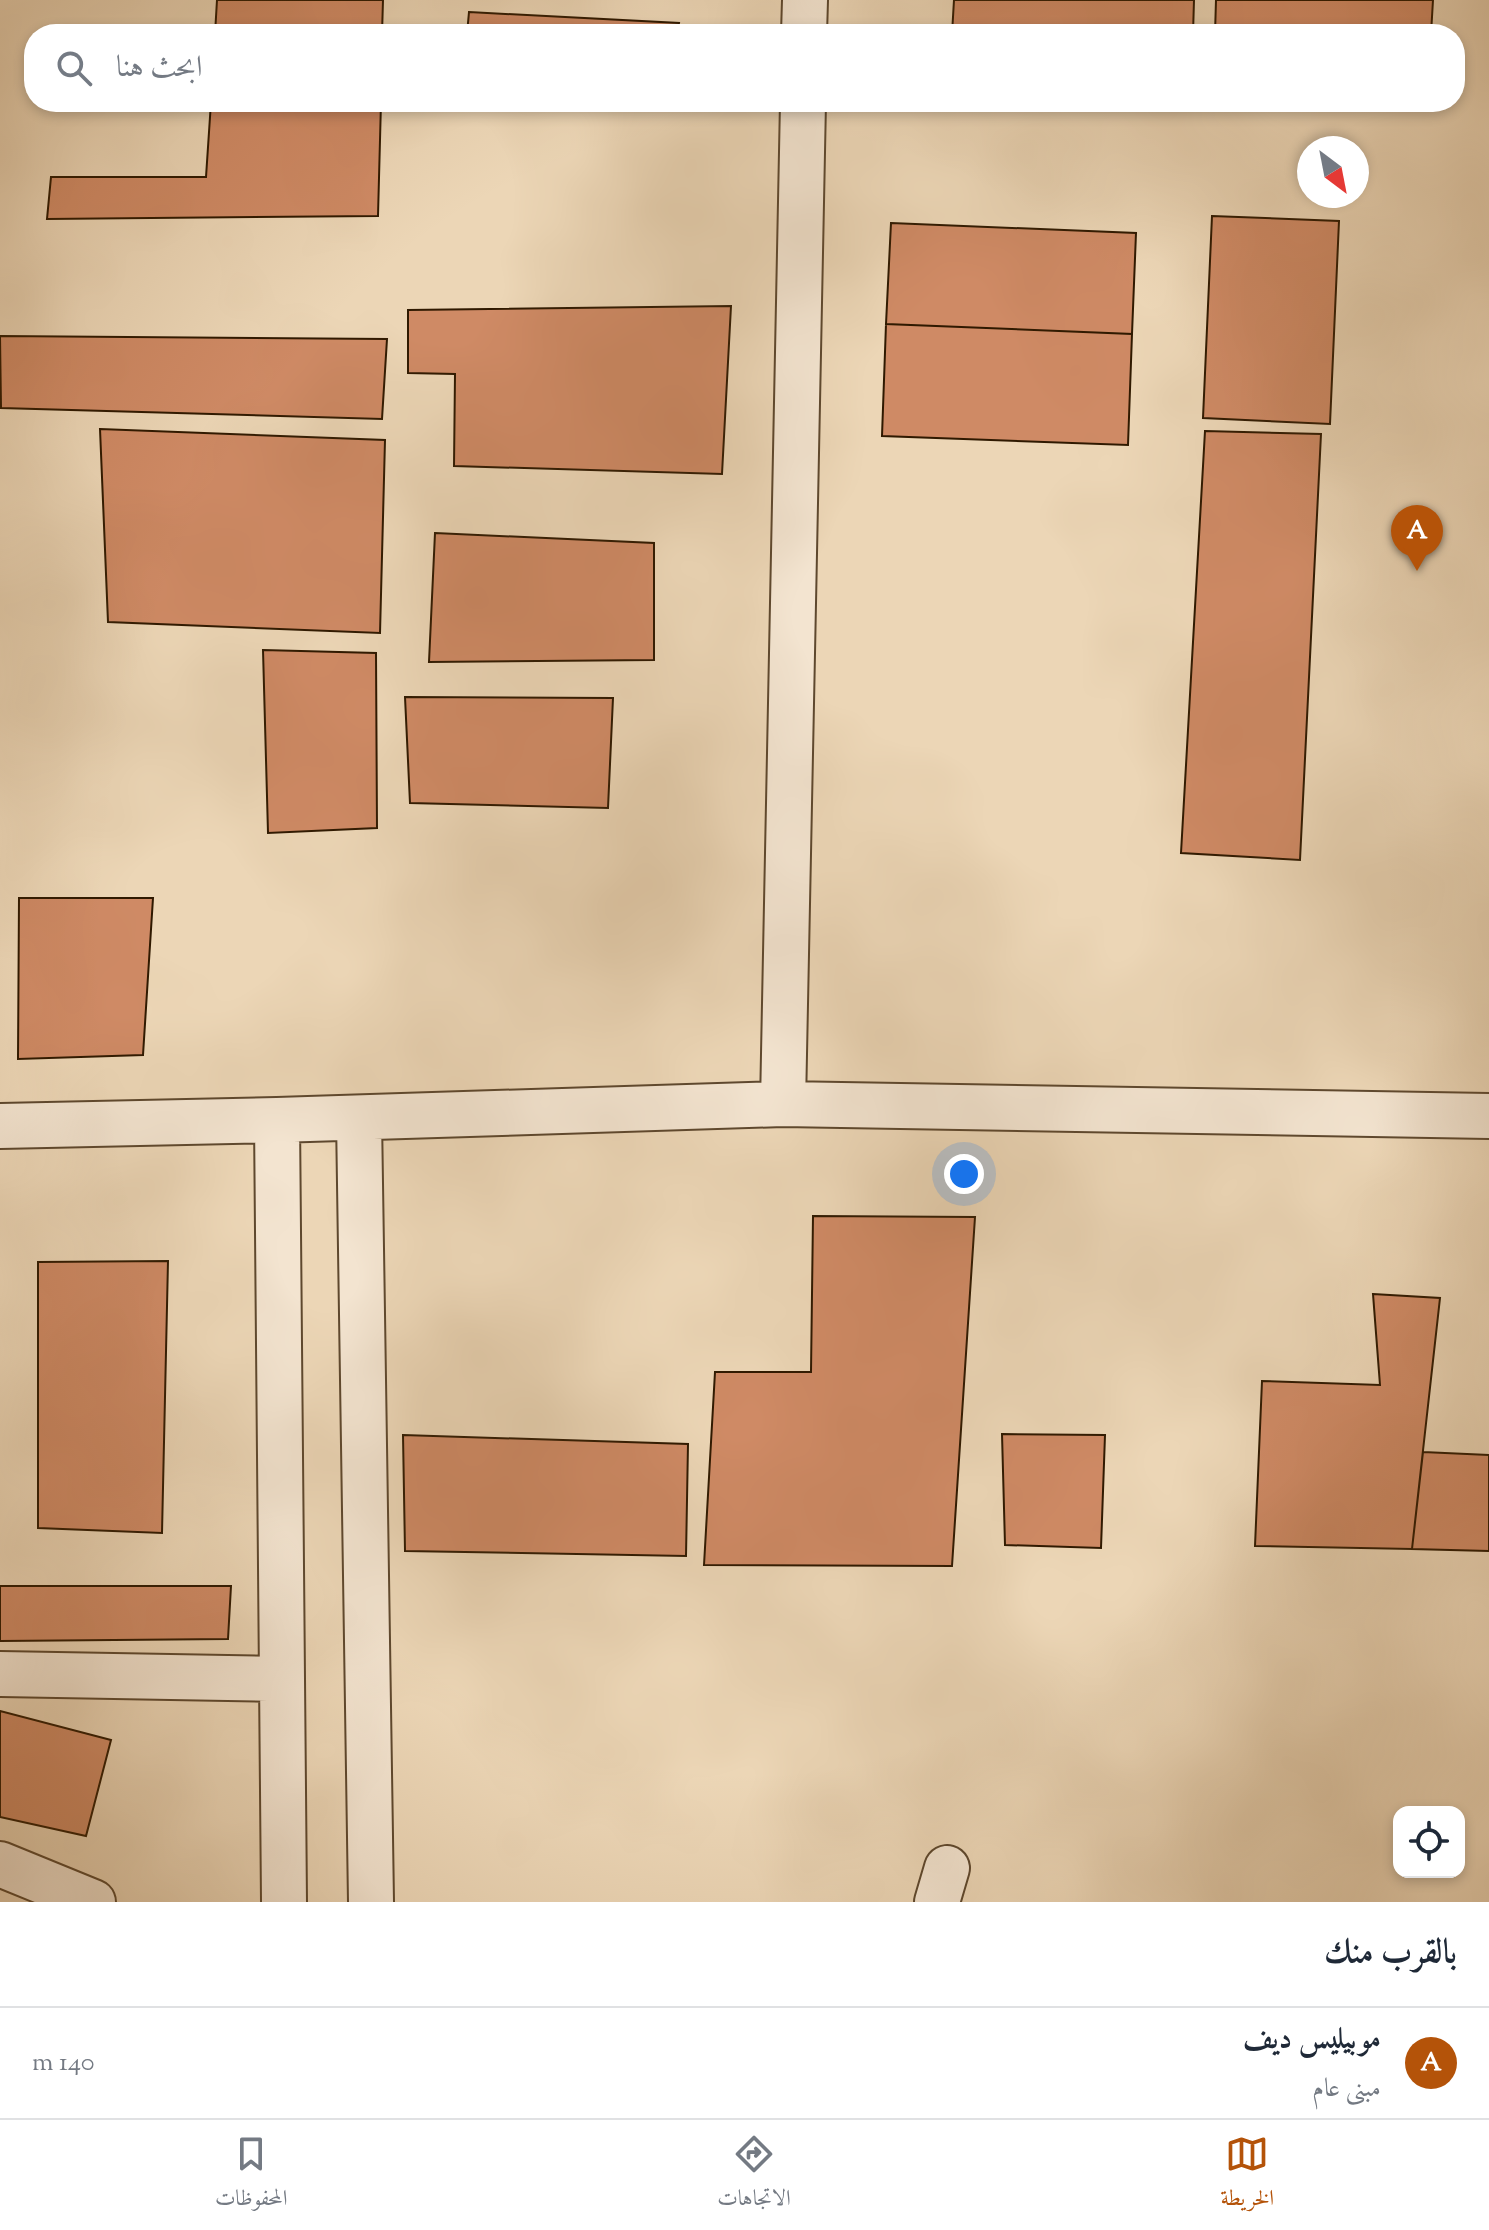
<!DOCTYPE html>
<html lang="ar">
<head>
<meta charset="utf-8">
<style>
  :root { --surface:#fff; --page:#f2f2f3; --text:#1f2937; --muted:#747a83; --line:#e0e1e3; --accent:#b45309 }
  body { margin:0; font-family:"Sorts Mill Goudy",Amiri,serif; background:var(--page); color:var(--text); direction:rtl }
  .controls { position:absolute; right:24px; bottom:24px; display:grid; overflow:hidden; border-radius:16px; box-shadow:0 4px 12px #0003 }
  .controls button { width:72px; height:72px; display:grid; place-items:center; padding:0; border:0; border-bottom:2px solid var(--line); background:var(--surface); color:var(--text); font:40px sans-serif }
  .compass { position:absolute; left:1297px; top:136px; width:72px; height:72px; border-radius:50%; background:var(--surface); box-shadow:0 4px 12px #0003; rotate:148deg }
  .you { position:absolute; left:964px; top:1174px; width:28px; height:28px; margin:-20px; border:6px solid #fff; border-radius:50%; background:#1a73e8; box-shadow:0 0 0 12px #1a73e833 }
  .badge { display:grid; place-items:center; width:52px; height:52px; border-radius:50%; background:var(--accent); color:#fff; font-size:26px; font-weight:700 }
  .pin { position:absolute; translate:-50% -66px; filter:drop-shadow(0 2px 4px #0008) }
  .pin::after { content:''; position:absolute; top:42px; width:28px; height:24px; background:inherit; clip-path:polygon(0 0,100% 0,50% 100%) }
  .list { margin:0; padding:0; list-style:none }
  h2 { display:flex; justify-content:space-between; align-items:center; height:104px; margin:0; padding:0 32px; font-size:34px }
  h2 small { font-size:26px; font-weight:400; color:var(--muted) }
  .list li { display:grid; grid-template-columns:52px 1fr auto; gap:24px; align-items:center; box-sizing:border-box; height:112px; padding:0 32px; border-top:2px solid var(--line) }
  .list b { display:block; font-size:30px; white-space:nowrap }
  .list p { margin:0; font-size:26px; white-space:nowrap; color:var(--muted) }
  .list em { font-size:26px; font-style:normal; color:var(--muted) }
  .icon { flex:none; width:44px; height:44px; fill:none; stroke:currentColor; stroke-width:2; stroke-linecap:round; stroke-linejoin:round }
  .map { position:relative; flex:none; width:1489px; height:1902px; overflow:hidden; direction:ltr }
  .search { position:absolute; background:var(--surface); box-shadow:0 4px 12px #0003; left:24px; right:24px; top:24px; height:88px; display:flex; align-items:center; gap:20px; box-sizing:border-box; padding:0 28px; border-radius:32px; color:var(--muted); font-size:30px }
  .sheet { height:216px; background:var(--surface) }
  nav { display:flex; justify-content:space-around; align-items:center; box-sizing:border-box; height:112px; border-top:2px solid var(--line); background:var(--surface); font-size:22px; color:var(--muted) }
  nav a { display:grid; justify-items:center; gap:4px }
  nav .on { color:var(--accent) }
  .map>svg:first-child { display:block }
  .building { fill:#cf8a65; stroke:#2f1900; stroke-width:2 }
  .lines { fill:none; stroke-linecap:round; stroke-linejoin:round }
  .minor-casing { stroke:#5e482e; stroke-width:48 }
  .minor { stroke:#f3e4d0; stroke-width:44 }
</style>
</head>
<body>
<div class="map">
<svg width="1489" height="1902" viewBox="0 0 1489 1902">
  <rect width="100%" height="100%" fill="#ecd6b6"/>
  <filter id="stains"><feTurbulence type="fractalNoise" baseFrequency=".0025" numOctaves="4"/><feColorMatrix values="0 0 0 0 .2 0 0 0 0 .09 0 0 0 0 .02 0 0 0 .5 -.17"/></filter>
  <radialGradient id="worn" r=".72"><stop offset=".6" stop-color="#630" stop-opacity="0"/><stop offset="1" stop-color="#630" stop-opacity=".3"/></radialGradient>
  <!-- building -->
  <path class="building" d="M217 0H383L382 34H215Z
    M954 0H1194L1193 34H952Z
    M1216 0H1433L1431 34H1215Z
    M469 12 679 23 677 34H467Z
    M211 102H381L378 216 47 219 51 177H206Z
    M1212 216 1339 221 1330 424 1203 418Z
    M891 223 1136 233 1132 334 886 324Z
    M731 306 722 474 454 466 455 374 408 373V310Z
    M886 324 1132 334 1128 445 882 436Z
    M0 336 387 339 382 419 1 408Z
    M100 429 385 440 380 633 108 622Z
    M1205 431 1321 434 1300 860 1181 853Z
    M435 533 654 543V660L429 662Z
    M263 650 376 653 377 828 268 833Z
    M405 697 613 698 608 808 410 803Z
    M19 898H153L143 1055 18 1059Z
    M813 1216 975 1217 952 1566 704 1565 715 1372H811Z
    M168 1261 162 1533 38 1528V1262Z
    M1373 1294 1440 1298 1412 1549 1255 1546 1262 1381 1380 1385Z
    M1002 1434 1105 1435 1101 1548 1005 1545Z
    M403 1435 688 1444 686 1556 405 1551Z
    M1423 1452 1489 1455V1551L1412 1549Z
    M0 1586H231L228 1639 0 1641Z
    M0 1711 111 1740 86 1836 0 1817Z"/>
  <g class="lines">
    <defs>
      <path id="minor" d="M804 34 805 0
        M783 1104 803 102
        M359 1118 371 1902
        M277 1120 284 1902
        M0 1126 277 1120 783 1104 1489 1116
        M0 1674 282 1679
        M0 1864 93 1902
        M937 1902 947 1868"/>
    </defs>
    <!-- minor casing -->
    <use href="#minor" class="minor-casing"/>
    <!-- minor -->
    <use href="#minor" class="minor"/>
  </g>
  <rect width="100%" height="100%" filter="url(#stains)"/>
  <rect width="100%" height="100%" fill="url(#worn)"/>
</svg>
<div class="controls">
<button><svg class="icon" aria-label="locate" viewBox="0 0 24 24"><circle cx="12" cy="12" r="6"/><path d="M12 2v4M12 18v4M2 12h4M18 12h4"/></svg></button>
</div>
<svg class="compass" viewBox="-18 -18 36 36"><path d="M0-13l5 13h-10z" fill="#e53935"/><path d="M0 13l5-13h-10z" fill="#747a83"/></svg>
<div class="you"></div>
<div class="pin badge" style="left:1417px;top:571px">A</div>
<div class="search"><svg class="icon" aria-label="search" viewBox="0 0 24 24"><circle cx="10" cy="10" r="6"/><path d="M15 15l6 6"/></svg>ابحث هنا</div>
</div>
<section class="sheet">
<h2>بالقرب منك<small></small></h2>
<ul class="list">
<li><span class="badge">A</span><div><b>موبيليس ديف</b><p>مبنى عام</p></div><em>140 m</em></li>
</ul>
</section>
<nav>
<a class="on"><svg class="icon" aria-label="map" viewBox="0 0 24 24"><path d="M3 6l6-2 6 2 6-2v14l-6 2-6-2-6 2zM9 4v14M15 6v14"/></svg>الخريطة</a>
<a><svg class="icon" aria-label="directions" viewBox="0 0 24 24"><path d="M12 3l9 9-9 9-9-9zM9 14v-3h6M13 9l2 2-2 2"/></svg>الاتجاهات</a>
<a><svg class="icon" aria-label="saved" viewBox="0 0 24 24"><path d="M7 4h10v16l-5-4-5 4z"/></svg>المحفوظات</a>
</nav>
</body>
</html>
